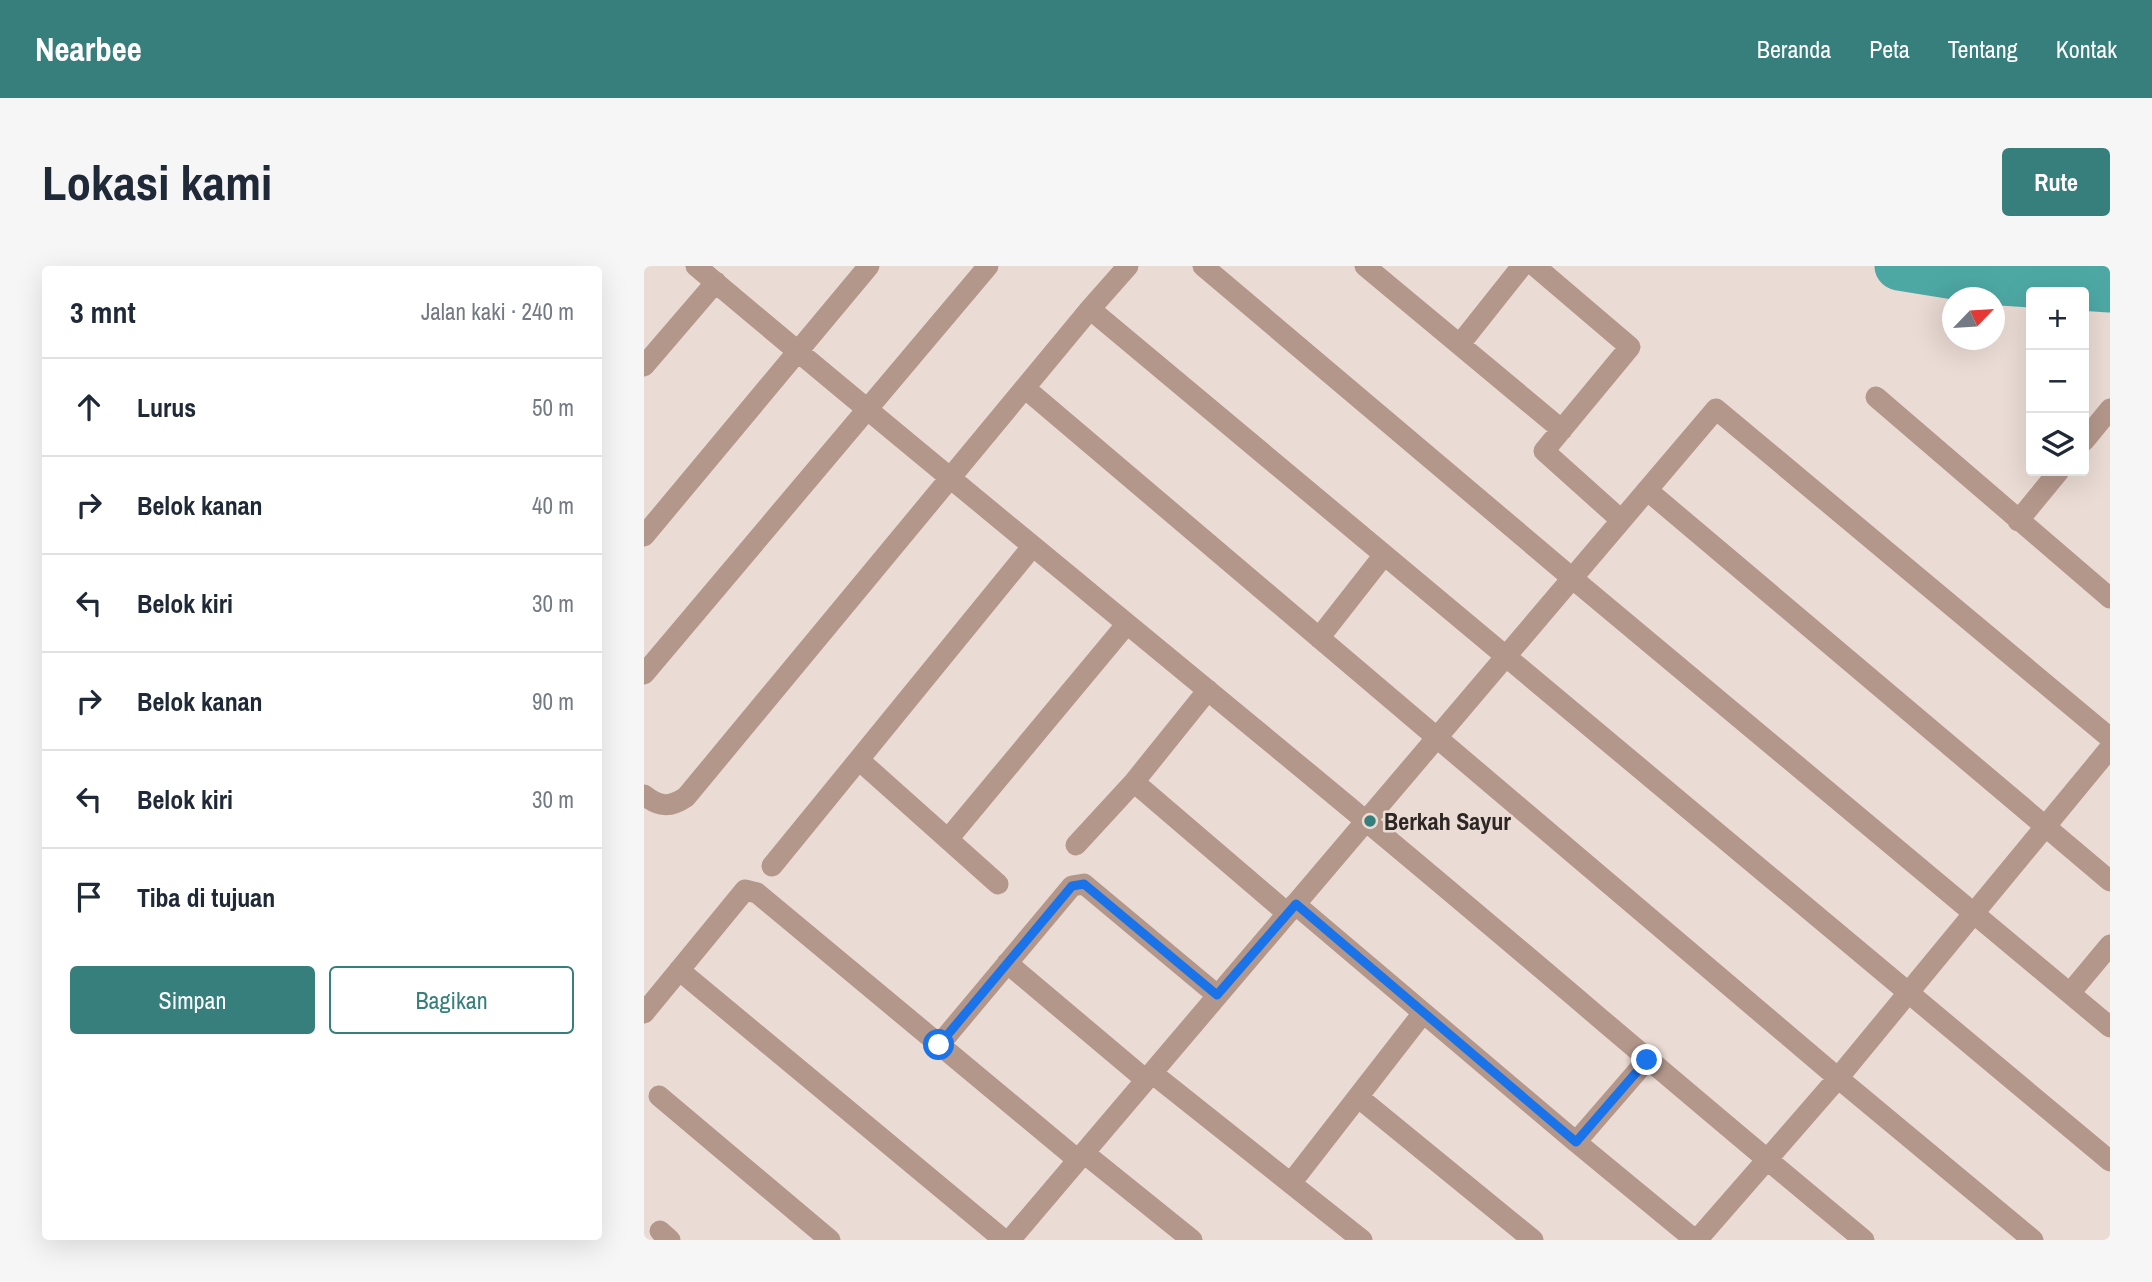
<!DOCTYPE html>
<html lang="id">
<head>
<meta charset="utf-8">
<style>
  :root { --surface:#fff; --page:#f6f6f7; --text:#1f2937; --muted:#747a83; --line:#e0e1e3; --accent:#377f7c }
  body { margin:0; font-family:"Archivo Narrow",sans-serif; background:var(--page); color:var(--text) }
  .controls { position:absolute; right:21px; top:21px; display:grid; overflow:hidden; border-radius:7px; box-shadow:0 7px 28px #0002 }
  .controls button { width:63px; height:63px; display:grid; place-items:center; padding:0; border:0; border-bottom:2px solid var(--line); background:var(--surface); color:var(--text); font:35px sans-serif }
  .compass { position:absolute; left:1298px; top:21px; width:63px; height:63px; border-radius:50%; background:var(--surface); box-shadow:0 7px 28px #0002; rotate:65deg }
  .stop { position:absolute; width:21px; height:21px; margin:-16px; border:5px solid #1a73e8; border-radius:50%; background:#fff }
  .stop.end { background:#1a73e8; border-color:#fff; box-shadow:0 2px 7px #0008 }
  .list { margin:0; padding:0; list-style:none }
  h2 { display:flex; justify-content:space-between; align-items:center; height:91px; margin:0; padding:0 28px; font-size:30px }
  h2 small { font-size:23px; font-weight:400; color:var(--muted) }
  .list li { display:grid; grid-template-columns:46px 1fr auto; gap:21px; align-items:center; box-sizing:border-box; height:98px; padding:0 28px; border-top:2px solid var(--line) }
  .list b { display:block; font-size:26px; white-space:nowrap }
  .list em { font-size:23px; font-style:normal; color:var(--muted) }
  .actions { display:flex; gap:14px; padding:21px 28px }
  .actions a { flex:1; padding:16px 0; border:2px solid var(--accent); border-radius:7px; text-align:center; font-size:24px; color:var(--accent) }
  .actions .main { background:var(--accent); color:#fff }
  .icon { flex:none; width:38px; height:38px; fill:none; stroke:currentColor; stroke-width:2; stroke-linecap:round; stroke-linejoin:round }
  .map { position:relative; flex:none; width:1466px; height:974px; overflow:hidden; border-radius:7px }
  header { display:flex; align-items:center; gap:42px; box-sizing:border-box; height:98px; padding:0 35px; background:var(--accent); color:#fff }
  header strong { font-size:33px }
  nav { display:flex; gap:38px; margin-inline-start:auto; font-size:24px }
  .intro { display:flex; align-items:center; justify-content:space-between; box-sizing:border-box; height:168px; padding:0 42px }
  h1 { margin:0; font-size:49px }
  .button { padding:18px 32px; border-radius:7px; background:var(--accent); color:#fff; font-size:24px; font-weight:700 }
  main { display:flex; gap:42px; padding:0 42px }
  aside { flex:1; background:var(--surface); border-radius:7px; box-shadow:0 7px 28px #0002 }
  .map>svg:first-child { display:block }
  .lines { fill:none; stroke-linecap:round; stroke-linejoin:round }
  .river { stroke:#4da8a4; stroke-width:49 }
  .street { stroke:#b4978b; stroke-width:21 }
  .route { stroke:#1a73e8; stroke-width:9 }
  .poi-dot { fill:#377f7c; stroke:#eadbd4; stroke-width:2.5 }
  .labels { text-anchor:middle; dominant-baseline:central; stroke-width:5; stroke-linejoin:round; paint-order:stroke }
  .poi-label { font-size:24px; font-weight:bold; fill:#2c2724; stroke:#eadbd4; text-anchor:start }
</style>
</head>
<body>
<header>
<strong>Nearbee</strong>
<nav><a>Beranda</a><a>Peta</a><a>Tentang</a><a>Kontak</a></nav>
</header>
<div class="intro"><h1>Lokasi kami</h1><a class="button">Rute</a></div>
<main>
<aside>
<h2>3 mnt<small>Jalan kaki · 240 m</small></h2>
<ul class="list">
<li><svg class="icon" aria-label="ahead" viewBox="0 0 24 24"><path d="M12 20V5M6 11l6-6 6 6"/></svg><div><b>Lurus</b></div><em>50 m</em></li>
<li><svg class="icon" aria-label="right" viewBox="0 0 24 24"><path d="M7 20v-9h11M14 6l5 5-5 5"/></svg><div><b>Belok kanan</b></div><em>40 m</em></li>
<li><svg class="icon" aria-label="left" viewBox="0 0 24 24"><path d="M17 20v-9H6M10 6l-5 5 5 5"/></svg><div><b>Belok kiri</b></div><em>30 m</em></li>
<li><svg class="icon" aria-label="right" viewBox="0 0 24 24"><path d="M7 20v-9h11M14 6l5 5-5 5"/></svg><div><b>Belok kanan</b></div><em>90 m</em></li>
<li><svg class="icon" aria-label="left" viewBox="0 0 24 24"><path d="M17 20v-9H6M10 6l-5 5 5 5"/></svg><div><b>Belok kiri</b></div><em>30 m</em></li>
<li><svg class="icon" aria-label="arrive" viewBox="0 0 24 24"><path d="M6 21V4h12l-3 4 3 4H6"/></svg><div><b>Tiba di tujuan</b></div></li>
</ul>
<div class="actions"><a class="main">Simpan</a><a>Bagikan</a></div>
</aside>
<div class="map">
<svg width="1466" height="974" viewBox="0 0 1466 974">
  <rect width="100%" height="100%" fill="#eadbd4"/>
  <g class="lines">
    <!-- river -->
    <path class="river" d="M1255 0 1342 14 1466 22"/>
    <!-- street -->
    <path class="street" d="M52 0C272 186 496 367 717 551 886 691 1051 835 1220 974
      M559 0 928 312 1466 761
      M721 0 918 164
      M891 0 986 81 900 185 977 254
      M446 43 1466 895
      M816 78 878 0
      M0 100 72 16
      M382 123 1194 812 1389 974
      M1232 131 1466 332
      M1440 175 1466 143
      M1003 224 1466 615
      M1374 255 1415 205
      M0 270 225 0
      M675 372 740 289
      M0 408 344 0
      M215 494 354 618
      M490 516 643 647
      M0 529C15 541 26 542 42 531L446 43 484 0
      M304 573 482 359
      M432 579 490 516 564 424
      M128 600 388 281
      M651 638 932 876 1003 794
      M363 697 502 814
      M35 704 360 974
      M1426 727 1466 679
      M0 747 101 624 113 627 434 894
      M295 779 428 620 440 618 573 729
      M508 807 718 974
      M15 830 186 974
      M714 831 889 974
      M932 876 1051 974
      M440 887 548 974
      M647 917 779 747
      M16 965 26 974
      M366 974 1072 143 1466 472
      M1053 974 1194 812 1466 482"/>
  </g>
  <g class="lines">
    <!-- route -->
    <path class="route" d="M295 779 428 620 440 618 573 729 652 638 932 876 1003 794"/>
  </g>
  <!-- markers -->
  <circle class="poi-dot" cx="726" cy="555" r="7"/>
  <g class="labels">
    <!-- poi labels -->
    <g class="poi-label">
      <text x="740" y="555">Berkah Sayur</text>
    </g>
  </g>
</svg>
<div class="controls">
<button>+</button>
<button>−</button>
<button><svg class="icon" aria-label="layers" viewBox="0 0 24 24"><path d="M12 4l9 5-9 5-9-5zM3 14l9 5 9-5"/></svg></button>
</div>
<svg class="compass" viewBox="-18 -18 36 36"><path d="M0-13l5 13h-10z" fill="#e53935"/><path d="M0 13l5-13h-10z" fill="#747a83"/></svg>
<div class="stop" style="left:295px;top:779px"></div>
<div class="stop end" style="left:1003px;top:794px"></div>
</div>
</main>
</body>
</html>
